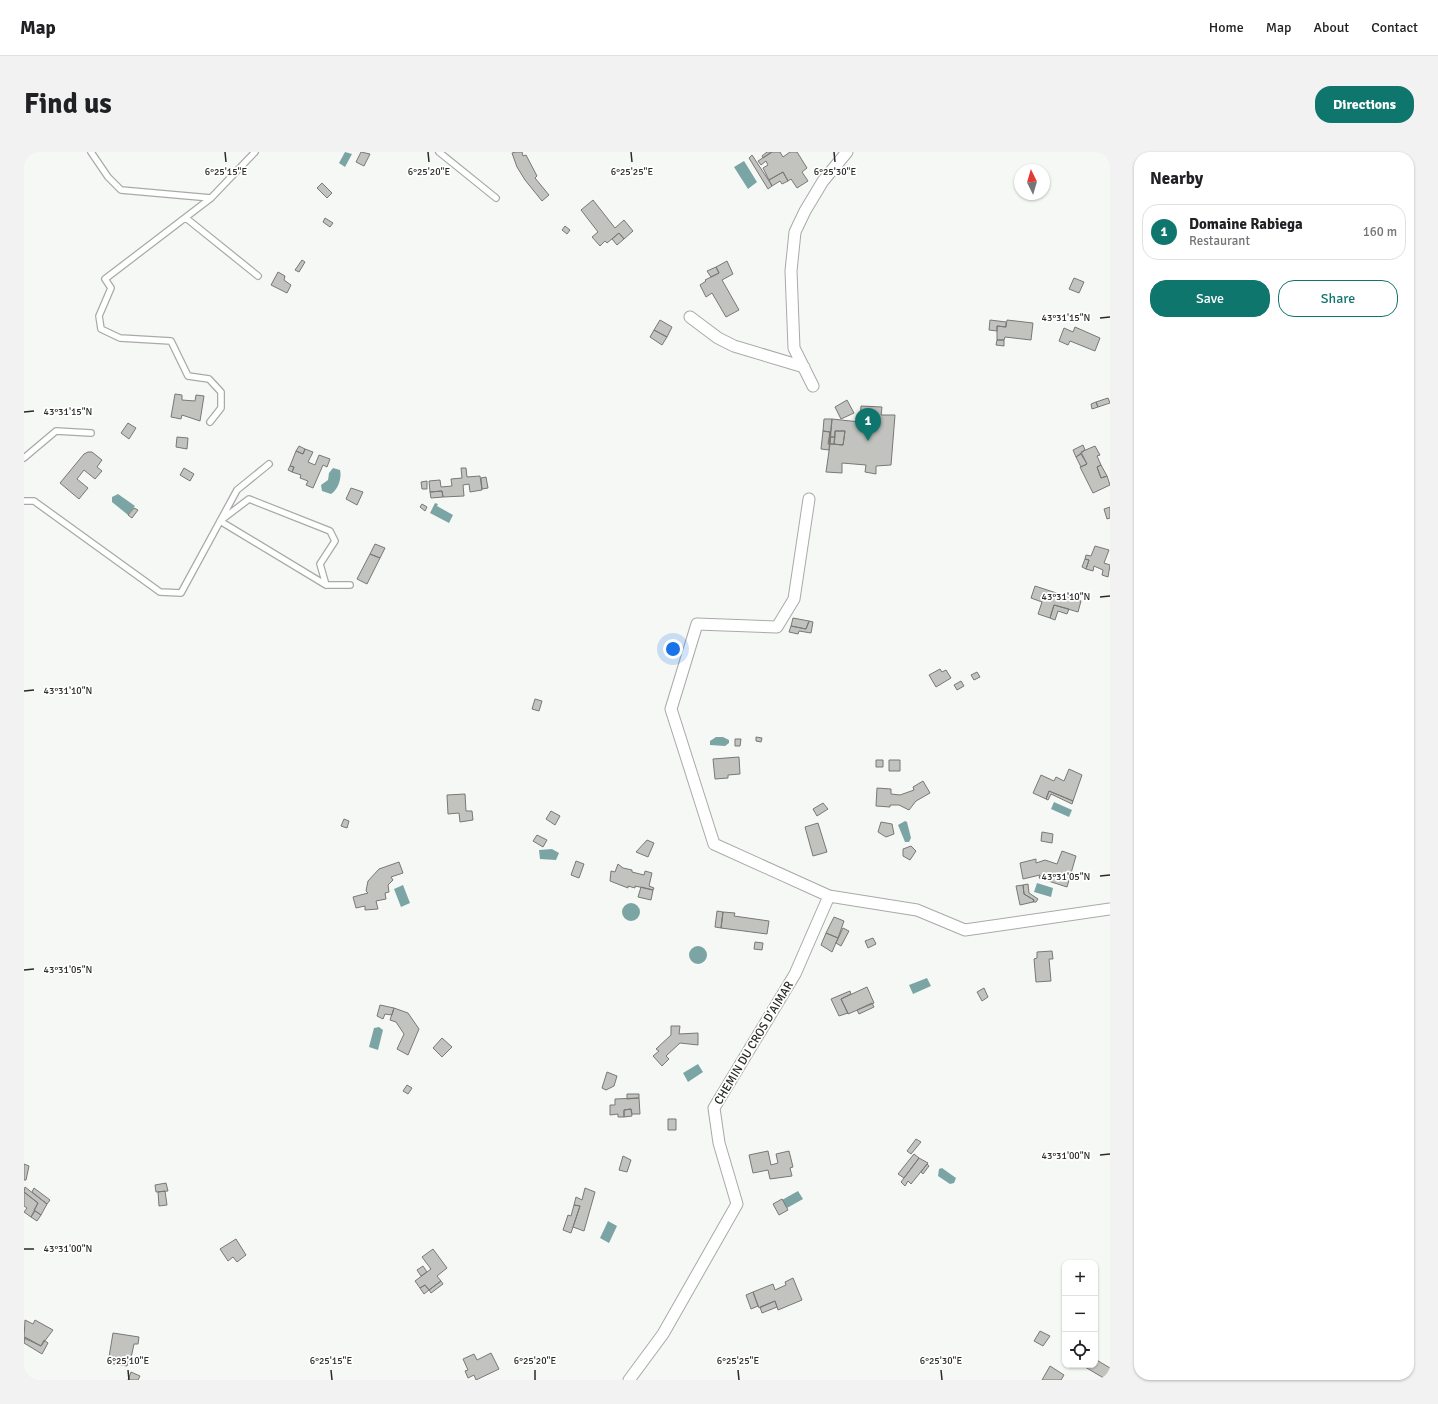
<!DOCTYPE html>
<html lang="en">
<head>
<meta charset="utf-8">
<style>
  :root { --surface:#fff; --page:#f2f2f2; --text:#202124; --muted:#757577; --line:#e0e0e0; --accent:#0f766e }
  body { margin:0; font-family:Signika,sans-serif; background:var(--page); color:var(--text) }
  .controls { position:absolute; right:12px; bottom:12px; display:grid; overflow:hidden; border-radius:8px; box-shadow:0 1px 3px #0004 }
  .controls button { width:36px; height:36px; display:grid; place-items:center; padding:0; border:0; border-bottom:1px solid var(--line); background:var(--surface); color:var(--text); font:20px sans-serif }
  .compass { position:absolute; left:990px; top:12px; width:36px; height:36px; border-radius:50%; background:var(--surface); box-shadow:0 1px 3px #0004; rotate:355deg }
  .you { position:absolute; left:649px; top:497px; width:14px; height:14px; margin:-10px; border:3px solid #fff; border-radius:50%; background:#1a73e8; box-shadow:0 0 0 6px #1a73e833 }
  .badge { display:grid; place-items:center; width:26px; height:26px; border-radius:50%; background:var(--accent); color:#fff; font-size:13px; font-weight:700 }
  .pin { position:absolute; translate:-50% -33px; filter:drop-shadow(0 1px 2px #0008) }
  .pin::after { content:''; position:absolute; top:21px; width:14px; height:12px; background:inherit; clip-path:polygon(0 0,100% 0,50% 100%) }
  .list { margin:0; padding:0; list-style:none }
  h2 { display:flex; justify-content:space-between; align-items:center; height:52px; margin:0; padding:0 16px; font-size:17px }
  h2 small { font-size:13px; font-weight:400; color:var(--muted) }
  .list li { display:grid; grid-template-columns:26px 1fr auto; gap:12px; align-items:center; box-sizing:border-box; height:56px; margin:0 8px 8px; padding:0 8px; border:1px solid var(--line); border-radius:16px }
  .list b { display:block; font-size:15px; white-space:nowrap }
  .list p { margin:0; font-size:13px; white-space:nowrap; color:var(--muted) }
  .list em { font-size:13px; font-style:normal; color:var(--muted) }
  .actions { display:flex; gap:8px; padding:12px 16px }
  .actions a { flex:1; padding:9px 0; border:1px solid var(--accent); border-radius:16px; text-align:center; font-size:14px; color:var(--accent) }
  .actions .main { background:var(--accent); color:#fff }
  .icon { flex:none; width:22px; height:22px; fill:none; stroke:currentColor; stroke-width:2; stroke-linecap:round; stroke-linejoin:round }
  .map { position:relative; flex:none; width:1086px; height:1228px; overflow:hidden; border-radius:16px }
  header { display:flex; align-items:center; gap:24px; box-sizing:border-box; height:56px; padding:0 20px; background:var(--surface); border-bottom:1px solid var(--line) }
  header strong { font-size:19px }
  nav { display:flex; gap:22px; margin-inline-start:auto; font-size:14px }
  .intro { display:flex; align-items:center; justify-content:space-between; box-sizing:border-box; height:96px; padding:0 24px }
  h1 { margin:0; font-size:28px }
  .button { padding:10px 18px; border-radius:16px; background:var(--accent); color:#fff; font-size:14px; font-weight:700 }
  main { display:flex; gap:24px; padding:0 24px }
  aside { flex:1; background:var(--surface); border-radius:16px; box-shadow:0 1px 3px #0004 }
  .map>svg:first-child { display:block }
  .water { fill:#7ba5a4 }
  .building { fill:#c2c2bf; stroke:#787875 }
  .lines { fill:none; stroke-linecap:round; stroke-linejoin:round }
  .service-casing { stroke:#a8aaa8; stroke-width:8 }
  .minor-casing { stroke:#a8aaa8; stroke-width:13 }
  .service { stroke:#fff; stroke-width:5.5 }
  .minor { stroke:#fff; stroke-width:11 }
  .ticks { fill:none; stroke:#2a2a29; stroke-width:1.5 }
  .labels { text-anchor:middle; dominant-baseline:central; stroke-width:3.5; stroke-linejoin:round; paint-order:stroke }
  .street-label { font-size:12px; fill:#2a2a29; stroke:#fff }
  .ticks-label { font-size:10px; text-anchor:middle; fill:#2a2a29; stroke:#fff; stroke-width:3.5; stroke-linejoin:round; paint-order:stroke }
</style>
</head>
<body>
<header>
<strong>Map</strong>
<nav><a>Home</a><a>Map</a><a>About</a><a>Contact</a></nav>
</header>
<div class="intro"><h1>Find us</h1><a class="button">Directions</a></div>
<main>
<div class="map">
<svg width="1086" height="1228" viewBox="0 0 1086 1228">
  <rect width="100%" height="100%" fill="#f6f8f5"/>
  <!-- water -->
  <path class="water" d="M321 0 328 2 321 15 315 11Z
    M720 9 733 30 724 37 710 15Z
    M309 316 316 318C318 326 314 338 307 342L298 339 297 333 304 328 305 321Z
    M94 342 111 354 104 363 88 350V345Z
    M411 351 414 352 413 354 429 363 425 371 406 361Z
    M692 585H699L705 588V591L701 594 686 593V589Z
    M1030 650 1048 658 1045 665 1027 657Z
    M881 669 883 670 887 686 885 690H881L874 673Z
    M528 697 535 701 532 708 516 707 515 698Z
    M1013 731 1029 736 1027 745 1010 740Z
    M379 733 386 751 377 755 370 737Z
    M598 760a9 9 0 1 1 18 0a9 9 0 1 1-18 0Z
    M665 803a9 9 0 1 1 18 0a9 9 0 1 1-18 0Z
    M903 826 907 834 889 842 885 833Z
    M355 875 359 878 354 898 345 895 350 876Z
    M674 912 679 920 664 930 659 921Z
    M918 1016 932 1026 930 1031 926 1032 914 1024 915 1017Z
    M774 1039 779 1047 763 1056 758 1048Z
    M584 1069 593 1074 585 1091 576 1086Z"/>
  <!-- building -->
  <path class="building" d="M337 0 346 2 340 14 332 10Z
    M492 0H498L499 4 502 3 513 24 511 26 525 43 518 49 501 28 493 15 488 1Z
    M743 0H748L739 6 738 4Z
    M748 0H756L759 5 766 0H773L783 16 778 20 784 29 773 36 767 27 764 29 759 20 745 28 739 16 744 13 742 9 737 13 734 9Z
    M728 3 747 32 748 34 744 37 725 6Z
    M759 20 764 29 758 32 756 29 748 34 745 28Z
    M298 31 308 41 303 46 293 36Z
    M569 48 591 76 600 68 609 79 600 87 595 81 583 91 581 89 576 94 568 85 574 80 557 58Z
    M301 66 309 71 306 75 299 70Z
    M541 74 546 78 543 82 538 78Z
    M595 81 600 87 593 93 588 87Z
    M278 108 281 110 275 120 271 118Z
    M703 109 709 122 698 128 715 158 702 165 688 141 682 145 676 133 682 129 681 128 695 121 692 115Z
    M692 115 695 121 687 125 683 119Z
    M254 120 261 124 260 128 267 133 263 141 247 133Z
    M1050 126 1060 130 1055 141 1045 137Z
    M636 168 648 175 643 185 630 178Z
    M966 168 982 170V175L973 174V179L965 178Z
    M983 168 1009 171 1007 188 981 185 980 188H973V174L982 175Z
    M1051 175 1076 186 1071 199 1046 189 1044 193 1035 189 1040 176 1049 180Z
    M630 178 643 185 638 193 626 185Z
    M973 188H980V194L972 193Z
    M151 242 158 243V248L171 249 172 243 180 244 176 269 158 263 157 267 147 265Z
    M1084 246 1086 251 1074 255 1072 250Z
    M823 248 830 261 817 267 811 255Z
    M1072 250 1074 255 1068 257 1067 252Z
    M837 254 858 255 857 263H871L867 313 852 314V322L841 320 842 313 818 311V321L802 320 806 292 819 293 821 279H811V285H806L808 267 836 270Z
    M800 267H808L806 292H804L806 280 799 279Z
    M104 271 112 276 105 287 97 281Z
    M799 279 806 280 805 298 797 297Z
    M811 279H821L819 293 810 292Z
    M153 285 164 286 163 297 152 295Z
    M806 285H811L810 292H806Z
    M1059 293 1061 298 1052 305 1049 298Z
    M275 294 281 297 279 302 272 299Z
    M1071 294 1076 303 1073 304 1077 313 1073 315 1077 326 1083 324 1086 333 1069 341 1056 315 1063 312 1057 300Z
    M281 297 289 300 284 310 291 313 295 303 306 307 303 315 299 313 289 336 282 333 284 329 276 326 277 323 268 320 270 315 266 314 272 299 279 302Z
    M64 300H68L78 308 73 315 78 319 71 327 60 318 53 327 64 336 55 347 36 331 60 302Z
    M1057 302 1063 312 1057 315 1052 305Z
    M1077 313 1083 324 1077 326 1073 315Z
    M266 314 270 315 268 320 264 318Z
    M160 316 170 322 166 329 156 323Z
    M437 316H442L443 325 456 324 458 338 446 340 445 332 439 333 440 344 419 345 418 339 406 340 405 329 416 328 417 335 428 334 427 327 438 326Z
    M462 325 464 336 458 337 457 326Z
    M403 329V337H398L397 330Z
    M327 336 339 340 333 353 322 347Z
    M418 339 419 345 407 346 406 340Z
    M398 352 403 355 401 359 396 355Z
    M1086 355V366L1083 367 1080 357Z
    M110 356 114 358 108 366 104 363Z
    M351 392 361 396 356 406 346 402Z
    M1071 394 1085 398 1080 411 1086 413 1084 425 1078 423 1079 418 1070 414 1069 419 1062 417 1065 408 1061 407 1062 403 1067 404Z
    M346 402 356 406 343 432 333 427Z
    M1061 407 1065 408 1062 417 1058 415Z
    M1011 434 1057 449 1054 460 1030 453 1026 466 1014 462 1018 450 1007 446Z
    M1030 453 1045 457 1043 462 1034 459 1031 468 1026 466Z
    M769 466 785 469 782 477 767 474Z
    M785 469 789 470 787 481 775 479 774 482 765 480 767 474 782 477Z
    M916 517 918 520 922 518 927 526 912 535 905 523Z
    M953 520 956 525 950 528 947 523Z
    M937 529 940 534 933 538 930 533Z
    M511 547 518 549 515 559 508 557Z
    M732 585 738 586 737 590 732 589Z
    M711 587H717L716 594H711Z
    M715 605 716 622 704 623V626L691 627 689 607Z
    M852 608H859V615H852Z
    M865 608H876V619H865Z
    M1045 617 1058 623 1049 649 1025 639 1022 647 1009 641 1017 623 1030 629 1032 625 1040 629Z
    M899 629 906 641 892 649 885 658 875 653H866V655L852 654 853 636 867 637V642L876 643 890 638 889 635Z
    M1025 639 1049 649 1048 652 1027 642 1024 648 1022 647Z
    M441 642 442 659H448L449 668 436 670 435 661 424 662 423 643Z
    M799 651 804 657 793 664 789 657Z
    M527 659 536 664 531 673 522 667Z
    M320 667 325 669 323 676 317 674Z
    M857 670 868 672 870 682 862 685 854 680Z
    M794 671 803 700 789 704 781 675Z
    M1018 680 1029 682 1028 691 1017 689Z
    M513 683 523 688 519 695 509 689Z
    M623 688 630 691 624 705 612 700Z
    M887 694 892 699 886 708 879 704V697Z
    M1038 699 1052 704 1043 735 1015 726 1016 723 999 727 996 711 1012 707V711L1021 708 1033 712Z
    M552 709 560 712 555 726 547 723Z
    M375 710 379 721 367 725 369 728 364 733 365 740 361 741 362 747 352 749 354 757 341 758V754L332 756 329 745 344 741 342 739 344 729 355 717Z
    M594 712 599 716 608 718V720L620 723 621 719 628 721 625 734 630 736 629 738 611 734V736L604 734V736L586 729 587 719 591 720Z
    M1004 732 1005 741 1014 747 1012 750H1009L1010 748 1000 742 999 733Z
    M999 733 1000 742 1010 748 1009 750 996 753 992 734Z
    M617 735 629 738 627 748 614 745Z
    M693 759 699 760 697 776 691 775Z
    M699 760 711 761 710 764 745 769 743 782 697 776Z
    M810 765 820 769 814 786 802 781Z
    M819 776 825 779 817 794 812 791Z
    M802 781 814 786 808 800 797 793Z
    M849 786 852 792 844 796 841 789Z
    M731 790 739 791 738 798 730 797Z
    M1028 799 1029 807H1025L1027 829 1012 830 1010 807 1013 806V800Z
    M843 835 850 851 824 862 817 847Z
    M960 836 964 845 958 849 953 840Z
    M826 839 827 842 817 847 824 861 815 864 807 847Z
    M848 851 850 855 835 862 833 858Z
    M356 853 370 856 368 863 361 862 359 867 353 864Z
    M370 856 384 861 395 877 384 903 373 897 380 882 372 870 366 868Z
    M647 874H656L655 882 674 881V893L656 891 642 904 645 907 638 914 629 904 635 899 632 897 647 883Z
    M418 886 428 895 418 905 409 896Z
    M583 920 593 924 590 934 582 938 578 936Z
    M383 933 388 936 384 942 379 939Z
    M603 942H615V946L603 947Z
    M615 946 616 962H608L607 957 600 958V965H594V962L586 963V953H591V947Z
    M607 957 608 964 600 965V958Z
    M644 967H652V978H644Z
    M892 987 897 990 887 1002 883 999Z
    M744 999 747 1013 754 1011 752 1002 765 999 769 1015 766 1016 768 1024 746 1027 744 1018 729 1021 725 1003Z
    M890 1002 895 1006 880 1026 874 1022Z
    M599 1004 607 1008 603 1020 595 1018Z
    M895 1006 904 1011 887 1032 884 1029 881 1034 877 1030Z
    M0 1012 5 1014 2 1028H0Z
    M903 1012 905 1014 899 1022 897 1020Z
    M142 1031 144 1039 132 1040 131 1033Z
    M1 1035 23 1052 17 1063 10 1058 14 1051 0 1040Z
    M10 1036 26 1048 23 1052 8 1040Z
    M561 1036 571 1040 560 1079 549 1075 556 1054 550 1053 552 1045 558 1048Z
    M141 1039 143 1053 135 1054 134 1040Z
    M0 1040 14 1051 7 1065 0 1060 3 1056 0 1054Z
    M758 1047 764 1058 755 1063 749 1052Z
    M550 1053 556 1054 547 1081 539 1078 544 1063 547 1064Z
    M11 1059 17 1063 13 1069 7 1065Z
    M212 1087 222 1103 213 1110 209 1105 204 1109 196 1097Z
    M409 1097 423 1116 413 1124 417 1129 405 1138 401 1133 396 1136 391 1129 407 1117 398 1105Z
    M399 1114 403 1120 397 1124 393 1118Z
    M769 1126 778 1148 754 1158 751 1149 735 1156 729 1140 749 1132 751 1138 762 1133 761 1130Z
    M417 1129 419 1132 407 1141 405 1138Z
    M401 1133 405 1138 400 1142 396 1136Z
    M729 1140 734 1154 727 1157 722 1143Z
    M751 1149 753 1155 738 1161 736 1155Z
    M1 1168 9 1172 11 1168 29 1178 17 1194 0 1186Z
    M1016 1179 1026 1184 1019 1194 1010 1189Z
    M89 1181 115 1185 114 1192H110L107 1206 105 1205 103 1214 84 1211Z
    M1 1185 17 1194 20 1188 24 1191 18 1202 0 1191Z
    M467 1201 475 1217 452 1228 450 1223 444 1226 441 1219 444 1218 439 1207 450 1202 453 1208Z
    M1071 1207 1086 1216V1228H1083L1061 1215 1062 1213H1071Z
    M1026 1214 1040 1223 1037 1228H1018Z
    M107 1220 116 1224 114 1228H104Z"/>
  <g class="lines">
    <defs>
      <path id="service" d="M67 0 84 25 97 38 187 46
        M415 0 472 46
        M162 66 234 124
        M186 270 197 256V240L185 227 164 224 147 189 96 186 77 177 75 164 87 136 81 127 187 46 231 0
        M0 306 32 279 67 281
        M0 349H10L136 440 157 441 213 338 245 312
        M302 433 196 369 225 347 306 379 311 389 296 412 302 433H326"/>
      <path id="minor" d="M666 165 694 186 710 194 780 215
        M789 234 770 196 767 119 771 80 781 59 799 29 823 0
        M785 347 770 447 753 475 673 472 647 557 690 692 805 744 893 758 941 778 1086 757
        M605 1228 639 1182 713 1052 695 991 690 956 771 822 805 744"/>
    </defs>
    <!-- service casing -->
    <use href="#service" class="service-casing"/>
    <!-- minor casing -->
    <use href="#minor" class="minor-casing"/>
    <!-- service -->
    <use href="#service" class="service"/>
    <!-- minor -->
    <use href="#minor" class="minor"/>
  </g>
  <!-- ticks -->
  <path class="ticks" d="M201 0 202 10M404 0 405 10M607 0 608 10M810 0 811 10M1076 166 1086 165M0 260 10 259M1076 445 1086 444M0 539 10 538M1076 724 1086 723M0 818 10 817M1076 1003 1086 1002M0 1097H10M104 1218 105 1228M307 1218 308 1228M511 1218V1228M714 1218 715 1228M917 1218 918 1228"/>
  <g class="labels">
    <!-- street labels -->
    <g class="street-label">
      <text transform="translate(730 891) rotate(-59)">CHEMIN DU CROS D'AIMAR</text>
    </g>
  </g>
  <g class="ticks-label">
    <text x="202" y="23">6°25'15"E</text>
    <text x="405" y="23">6°25'20"E</text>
    <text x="608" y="23">6°25'25"E</text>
    <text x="811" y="23">6°25'30"E</text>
    <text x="1042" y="169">43°31'15"N</text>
    <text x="44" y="263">43°31'15"N</text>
    <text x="1042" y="448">43°31'10"N</text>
    <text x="44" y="542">43°31'10"N</text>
    <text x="1042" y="728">43°31'05"N</text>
    <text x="44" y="821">43°31'05"N</text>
    <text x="1042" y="1007">43°31'00"N</text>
    <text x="44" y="1100">43°31'00"N</text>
    <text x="104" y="1212">6°25'10"E</text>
    <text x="307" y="1212">6°25'15"E</text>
    <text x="511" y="1212">6°25'20"E</text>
    <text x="714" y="1212">6°25'25"E</text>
    <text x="917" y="1212">6°25'30"E</text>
  </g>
</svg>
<div class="controls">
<button>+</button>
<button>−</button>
<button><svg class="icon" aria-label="locate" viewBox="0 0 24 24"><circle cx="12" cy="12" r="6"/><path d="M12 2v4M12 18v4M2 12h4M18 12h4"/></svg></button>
</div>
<svg class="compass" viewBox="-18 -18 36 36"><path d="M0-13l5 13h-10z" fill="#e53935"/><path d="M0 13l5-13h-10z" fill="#757577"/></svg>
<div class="you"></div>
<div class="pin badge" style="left:844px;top:289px">1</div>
</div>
<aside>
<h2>Nearby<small></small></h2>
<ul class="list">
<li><span class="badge">1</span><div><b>Domaine Rabiega</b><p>Restaurant</p></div><em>160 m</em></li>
</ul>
<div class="actions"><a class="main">Save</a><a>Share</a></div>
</aside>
</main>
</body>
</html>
